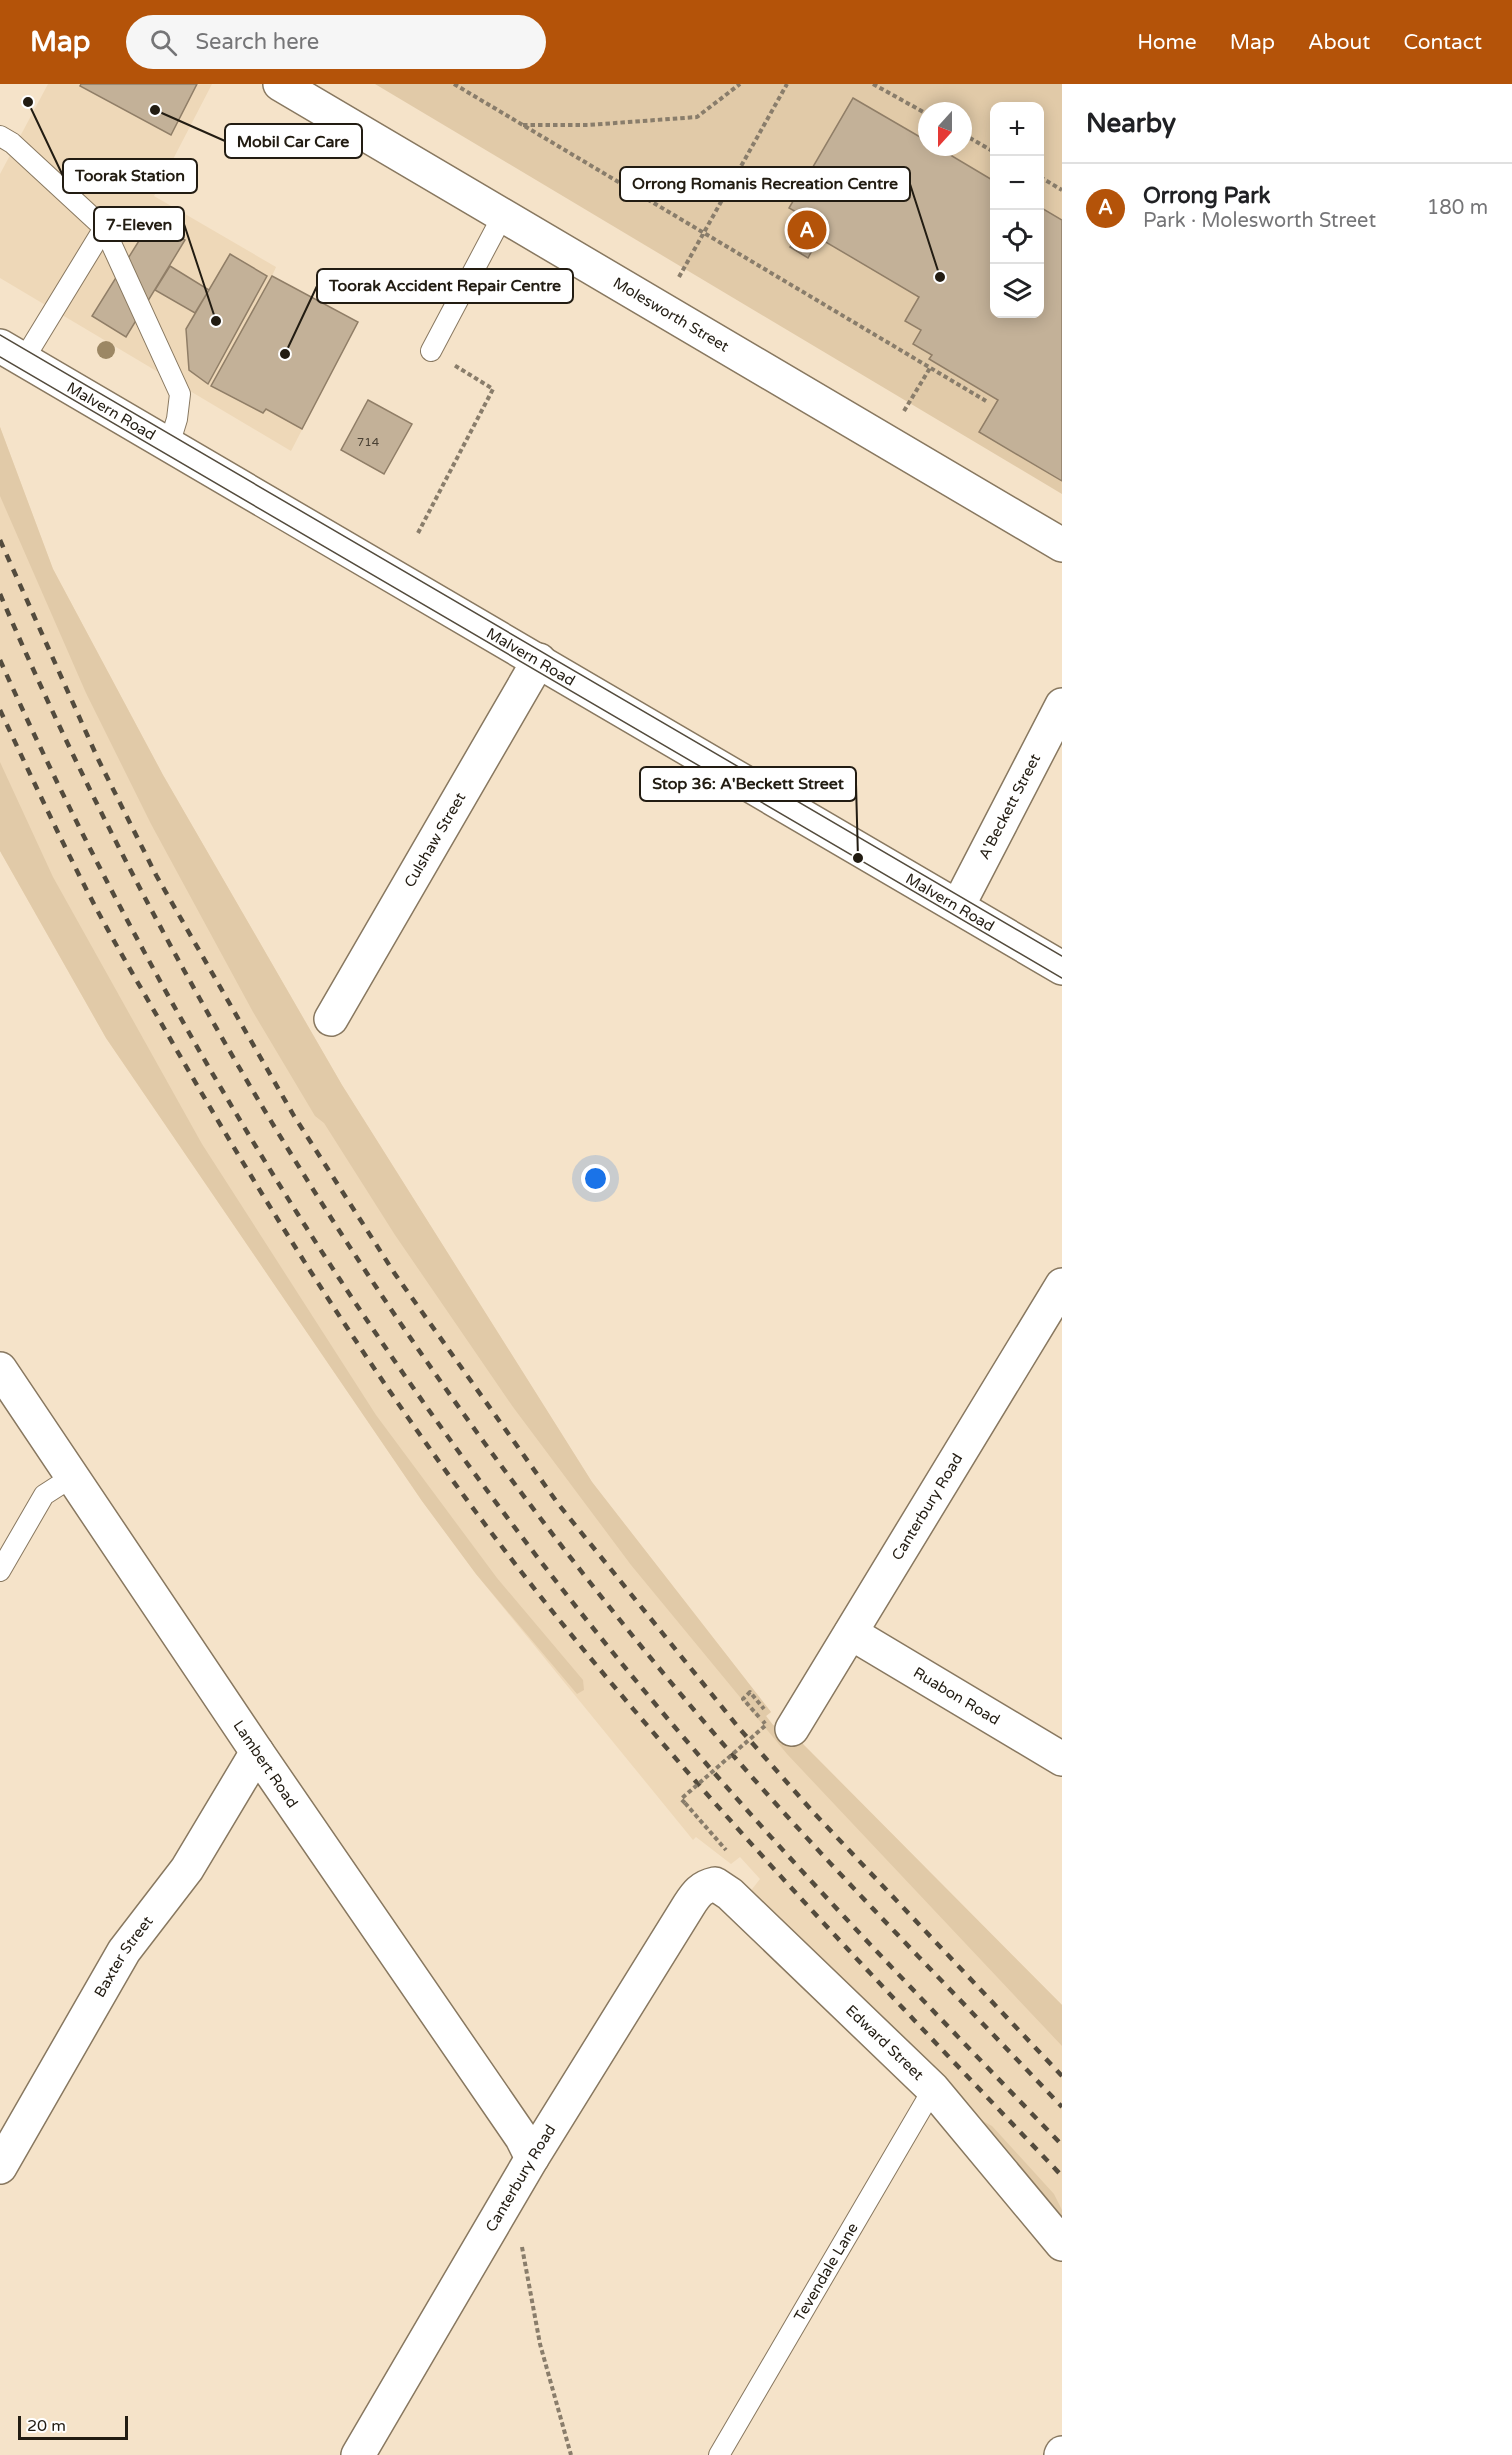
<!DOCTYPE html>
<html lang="en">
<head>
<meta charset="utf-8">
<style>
  :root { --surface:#fff; --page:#f6f6f6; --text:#202124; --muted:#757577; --line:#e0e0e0; --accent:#b45309 }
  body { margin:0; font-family:"Varela Round",sans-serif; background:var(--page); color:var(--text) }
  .controls { position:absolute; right:18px; top:18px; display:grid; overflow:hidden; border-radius:12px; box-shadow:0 3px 15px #0003 }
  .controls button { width:54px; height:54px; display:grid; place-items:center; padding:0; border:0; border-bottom:2px solid var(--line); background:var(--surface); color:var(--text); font:30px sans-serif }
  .compass { position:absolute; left:918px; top:18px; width:54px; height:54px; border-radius:50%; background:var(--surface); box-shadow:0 3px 15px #0003; rotate:201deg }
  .scale { position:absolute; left:18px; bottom:15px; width:110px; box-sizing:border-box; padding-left:6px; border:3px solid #221c12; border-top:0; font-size:16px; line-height:21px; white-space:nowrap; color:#221c12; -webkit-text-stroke:4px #fff; paint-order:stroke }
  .you { position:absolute; left:596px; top:1095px; width:21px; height:21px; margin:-15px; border:4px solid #fff; border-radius:50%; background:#1a73e8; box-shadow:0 0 0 9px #1a73e833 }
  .badge { display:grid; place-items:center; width:39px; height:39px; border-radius:50%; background:var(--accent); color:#fff; font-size:20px; font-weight:700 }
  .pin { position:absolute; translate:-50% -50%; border:3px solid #fff; box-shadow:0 2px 6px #0006 }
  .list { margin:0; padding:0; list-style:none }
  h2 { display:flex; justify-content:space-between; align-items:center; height:78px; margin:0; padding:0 24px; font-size:26px }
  h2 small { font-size:20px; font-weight:400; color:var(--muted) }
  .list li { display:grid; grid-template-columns:39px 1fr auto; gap:18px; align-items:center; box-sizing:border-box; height:90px; padding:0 24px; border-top:2px solid var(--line) }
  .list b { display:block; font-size:22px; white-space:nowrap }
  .list p { margin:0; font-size:20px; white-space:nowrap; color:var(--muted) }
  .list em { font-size:20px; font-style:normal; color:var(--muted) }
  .icon { flex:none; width:33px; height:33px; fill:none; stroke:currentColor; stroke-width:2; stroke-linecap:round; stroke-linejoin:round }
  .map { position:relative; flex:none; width:1062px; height:2371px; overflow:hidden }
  header { display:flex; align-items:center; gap:36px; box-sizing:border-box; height:84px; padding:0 30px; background:var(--accent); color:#fff }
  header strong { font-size:28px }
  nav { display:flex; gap:33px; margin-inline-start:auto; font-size:21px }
  .search { width:420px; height:54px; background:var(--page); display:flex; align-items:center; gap:15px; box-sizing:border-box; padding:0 21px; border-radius:33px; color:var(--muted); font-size:22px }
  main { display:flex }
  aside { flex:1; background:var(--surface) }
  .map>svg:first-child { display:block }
  .built { fill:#eed8b8 }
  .green { fill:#e1caa8; fill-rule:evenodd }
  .building { fill:#c3b198; stroke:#907e67; stroke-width:1.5 }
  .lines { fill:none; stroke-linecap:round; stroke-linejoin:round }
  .service-casing { stroke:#887860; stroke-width:22 }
  .minor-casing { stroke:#887860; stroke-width:36 }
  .secondary-casing { stroke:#887860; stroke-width:36 }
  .path { stroke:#897d6b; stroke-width:4; stroke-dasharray:4.5 3; stroke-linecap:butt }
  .service { stroke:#fff; stroke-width:20 }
  .minor { stroke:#fff; stroke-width:33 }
  .secondary { stroke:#fff; stroke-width:33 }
  .tram { stroke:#534b3d; stroke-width:1.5 }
  .rail { stroke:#534b3d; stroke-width:4.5; stroke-dasharray:8 8; stroke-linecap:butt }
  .path-bridge { stroke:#897d6b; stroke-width:4; stroke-dasharray:4.5 3; stroke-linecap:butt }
  .tree { fill:#9c8764 }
  .labels { text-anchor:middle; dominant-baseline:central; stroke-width:4.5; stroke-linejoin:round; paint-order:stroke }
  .number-label { font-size:12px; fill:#4a4134 }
  .street-label { font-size:15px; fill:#221c12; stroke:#fff }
  .leader { fill:none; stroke:#221c12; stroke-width:2 }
  .callout-dot { fill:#221c12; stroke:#fff; stroke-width:2 }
  .callout { fill:#fff; stroke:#221c12; stroke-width:2 }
  .callout-label { font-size:16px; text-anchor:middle; font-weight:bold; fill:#221c12 }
</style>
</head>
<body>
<header>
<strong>Map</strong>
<div class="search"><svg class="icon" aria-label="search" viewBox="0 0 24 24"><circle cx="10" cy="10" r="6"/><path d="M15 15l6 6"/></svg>Search here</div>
<nav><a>Home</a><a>Map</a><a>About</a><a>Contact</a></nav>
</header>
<main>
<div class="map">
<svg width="1062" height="2371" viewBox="0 0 1062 2371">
  <rect width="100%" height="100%" fill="#f5e3c9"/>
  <!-- built -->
  <path class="built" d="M48 0H212L154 112 276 183 272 192 358 238 291 367 0 194V90Z
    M0 343 53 485 163 691 342 1001 592 1398 771 1628 766 1632 773 1641 800 1657 1062 1921V2139L749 1809 760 1795 740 1773 731 1780 696 1753 693 1756 476 1490 422 1417 106 954 0 767Z"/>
  <!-- green -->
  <path class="green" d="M375 0H1062V410ZM994 22H1040V230H994ZM927 27H963V63H927Z
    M0 343 53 485 163 691 342 1001 592 1398 771 1628 766 1632 773 1641 800 1657 1062 1921V1962L787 1670 631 1481 513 1323 395 1151 324 1039 315 1032 253 928 151 740 86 609 0 412Z
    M0 678 53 793 202 1060 376 1331 497 1494 583 1596 584 1606 577 1610 476 1490 422 1417 106 954 0 767Z
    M977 2034 992 2042 1054 2110 1062 2126V2139Z"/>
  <!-- building -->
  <path class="building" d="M81 0H197L171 51 80 2Z
    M853 14 927 57V63H937L994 97V230H1040V123L1062 136V397L979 348 998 316 929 275 932 271 913 260 921 246 905 237 919 213 819 154 808 174 790 163 802 144 809 148 814 138 789 124Z
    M152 136 185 156 126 253 92 232Z
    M230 170 267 192 208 300 189 286 186 245Z
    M170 182 209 206 195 229 155 206Z
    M272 192 358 238 302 345 266 325 263 329 211 302Z
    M368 316 412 340 384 390 341 366Z"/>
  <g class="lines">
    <defs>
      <g id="service">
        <path d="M0 52 12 59 104 144 24 275"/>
        <path d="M104 144 180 310 177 335 169 361"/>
        <path d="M431 267 502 133"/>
        <path d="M0 1487 44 1411 72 1393"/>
        <path id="s1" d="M719 2371 933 2005"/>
      </g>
      <g id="minor">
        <path id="s2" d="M280 0 1062 461"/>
        <path id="s3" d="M958 822 1062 621"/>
        <path id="s4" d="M331 935 539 576"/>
        <path id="s5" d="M0 1285 257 1668 522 2054 532 2074"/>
        <path id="s6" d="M851 1549 1062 1675"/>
        <path id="s7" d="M792 1645 1062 1201"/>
        <path id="s8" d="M0 2083 124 1867 187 1785 257 1668"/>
        <path id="s9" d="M358 2371 532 2074 689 1821C696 1810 701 1803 715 1800L730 1810 933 2005 1062 2160"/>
        <path d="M1061 2371 1062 2369"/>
      </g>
      <g id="secondary">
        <path id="s10" d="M0 262 1062 884"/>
      </g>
    </defs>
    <!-- service casing -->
    <use href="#service" class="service-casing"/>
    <!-- minor casing -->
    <use href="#minor" class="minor-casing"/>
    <!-- secondary casing -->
    <use href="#secondary" class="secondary-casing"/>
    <!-- path -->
    <path class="path" d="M454 0 986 317
      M873 0 927 30
      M523 41H588L697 33 740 0
      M963 50 994 68
      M1040 93 1062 106
      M679 193 787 0
      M904 327 930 284
      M418 449 493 305 454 281
      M759 1633 743 1615 750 1608 764 1625
      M685 1719 726 1766
      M522 2163 540 2260 571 2371"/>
    <!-- service -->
    <use href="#service" class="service"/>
    <!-- minor -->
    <use href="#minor" class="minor"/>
    <!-- secondary -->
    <use href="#secondary" class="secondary"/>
    <!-- tram -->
    <path class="tram" d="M0 251 1062 872
      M0 273 1062 894"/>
    <!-- rail -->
    <path class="rail" d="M0 456 98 675 156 791 294 1032 395 1190 559 1421 739 1644 814 1729 1062 1992
      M0 510C179 927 427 1317 724 1661 832 1786 949 1903 1062 2023
      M0 576C178 973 418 1347 703 1676 818 1809 941 1935 1062 2061
      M0 626C31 692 62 759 96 824 119 867 144 909 168 951 286 1157 415 1358 565 1543 721 1735 892 1913 1062 2092"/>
    <!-- path-bridge -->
    <path class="path-bridge" d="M685 1719 681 1715 766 1641 763 1637"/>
  </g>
  <!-- trees -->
  <circle class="tree" cx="106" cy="266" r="9"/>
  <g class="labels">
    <!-- number labels -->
    <g class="number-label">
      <text x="368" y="358">714</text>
    </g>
    <!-- street labels -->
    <g class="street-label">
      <text stroke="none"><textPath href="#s2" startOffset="454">Molesworth Street</textPath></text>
      <text stroke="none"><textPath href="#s10" startOffset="129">Malvern Road</textPath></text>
      <text stroke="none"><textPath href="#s10" startOffset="615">Malvern Road</textPath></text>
      <text stroke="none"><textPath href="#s3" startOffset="112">A'Beckett Street</textPath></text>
      <text stroke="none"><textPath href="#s4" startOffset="207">Culshaw Street</textPath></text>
      <text stroke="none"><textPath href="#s10" startOffset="1101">Malvern Road</textPath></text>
      <text stroke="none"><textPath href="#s7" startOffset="260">Canterbury Road</textPath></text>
      <text stroke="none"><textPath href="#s6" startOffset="123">Ruabon Road</textPath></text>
      <text stroke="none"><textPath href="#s5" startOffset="476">Lambert Road</textPath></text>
      <text stroke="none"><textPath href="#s8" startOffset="244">Baxter Street</textPath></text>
      <text stroke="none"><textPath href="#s9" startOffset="909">Edward Street</textPath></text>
      <text stroke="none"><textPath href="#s9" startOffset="321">Canterbury Road</textPath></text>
      <text stroke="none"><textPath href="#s1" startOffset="212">Tevendale Lane</textPath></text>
    </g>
  </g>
  <!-- callouts -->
  <path class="leader" d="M155 26L225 57M28 18L63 92M940 193L910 100M216 237L184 140M285 270L317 202M858 774L856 700"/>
  <g class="callout-dot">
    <circle cx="155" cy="26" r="6"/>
    <circle cx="28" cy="18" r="6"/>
    <circle cx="940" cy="193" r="6"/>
    <circle cx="216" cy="237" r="6"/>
    <circle cx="285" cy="270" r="6"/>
    <circle cx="858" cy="774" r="6"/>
  </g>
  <g class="callout">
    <rect x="225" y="40" width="137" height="34" rx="6"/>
    <rect x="63" y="75" width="134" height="34" rx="6"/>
    <rect x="620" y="83" width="290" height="34" rx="6"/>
    <rect x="94" y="123" width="90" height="34" rx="6"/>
    <rect x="317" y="185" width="256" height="34" rx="6"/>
    <rect x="640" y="683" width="216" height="34" rx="6"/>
  </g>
  <g class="callout-label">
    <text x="293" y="63">Mobil Car Care</text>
    <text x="130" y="97">Toorak Station</text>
    <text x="765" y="105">Orrong Romanis Recreation Centre</text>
    <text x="139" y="146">7-Eleven</text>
    <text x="445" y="207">Toorak Accident Repair Centre</text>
    <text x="748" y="705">Stop 36: A'Beckett Street</text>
  </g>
</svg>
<div class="controls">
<button>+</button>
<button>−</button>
<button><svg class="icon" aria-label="locate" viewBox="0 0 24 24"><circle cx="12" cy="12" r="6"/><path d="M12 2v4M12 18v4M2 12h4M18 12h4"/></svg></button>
<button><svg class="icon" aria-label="layers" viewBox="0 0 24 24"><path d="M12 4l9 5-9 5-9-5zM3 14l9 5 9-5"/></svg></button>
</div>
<svg class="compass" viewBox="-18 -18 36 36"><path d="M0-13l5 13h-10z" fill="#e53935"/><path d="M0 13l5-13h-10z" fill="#757577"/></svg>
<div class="scale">20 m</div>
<div class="you"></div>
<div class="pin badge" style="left:807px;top:146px">A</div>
</div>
<aside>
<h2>Nearby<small></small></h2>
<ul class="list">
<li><span class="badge">A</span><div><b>Orrong Park</b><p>Park · Molesworth Street</p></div><em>180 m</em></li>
</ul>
</aside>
</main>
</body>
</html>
